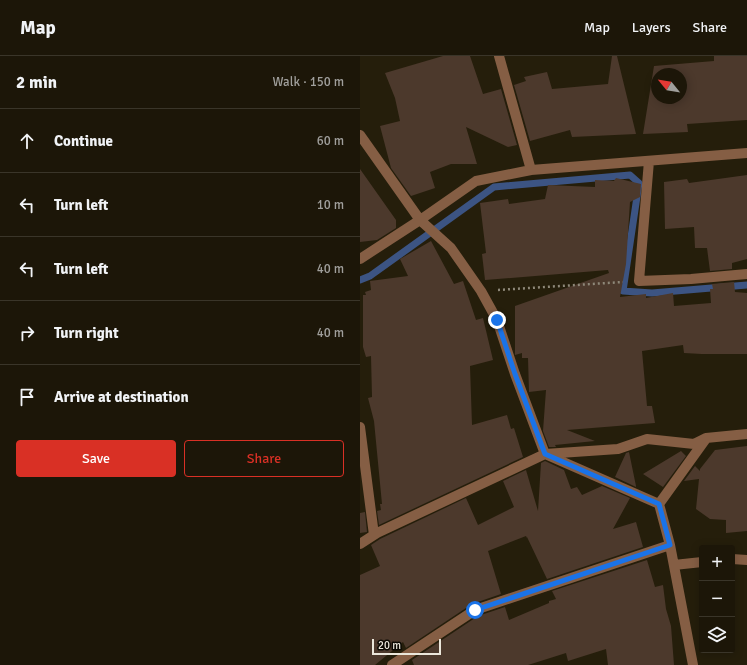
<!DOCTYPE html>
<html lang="en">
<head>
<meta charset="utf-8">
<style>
  :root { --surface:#1c1608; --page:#292316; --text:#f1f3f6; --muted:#a09f9c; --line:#3a3529; --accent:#d93025 }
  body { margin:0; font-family:Signika,sans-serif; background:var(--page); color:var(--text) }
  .controls { position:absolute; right:12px; bottom:12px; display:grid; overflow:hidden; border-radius:4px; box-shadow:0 2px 10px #0003 }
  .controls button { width:36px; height:36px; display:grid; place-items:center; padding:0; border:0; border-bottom:1px solid var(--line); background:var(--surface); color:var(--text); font:20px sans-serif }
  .compass { position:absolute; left:291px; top:12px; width:36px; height:36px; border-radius:50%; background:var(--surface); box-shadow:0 2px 10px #0003; rotate:300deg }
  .scale { position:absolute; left:12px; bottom:10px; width:69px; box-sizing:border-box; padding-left:4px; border:2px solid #ebe7db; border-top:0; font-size:11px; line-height:14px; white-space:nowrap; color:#ebe7db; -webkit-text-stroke:3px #0b0903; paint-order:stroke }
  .stop { position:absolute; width:12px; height:12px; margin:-9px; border:3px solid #1a73e8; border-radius:50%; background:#fff }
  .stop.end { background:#1a73e8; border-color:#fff; box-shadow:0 1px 4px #0008 }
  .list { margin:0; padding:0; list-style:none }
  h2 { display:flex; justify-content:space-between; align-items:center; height:52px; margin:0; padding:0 16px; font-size:17px }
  h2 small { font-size:13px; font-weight:400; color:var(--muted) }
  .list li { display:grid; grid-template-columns:26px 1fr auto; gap:12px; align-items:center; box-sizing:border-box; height:64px; padding:0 16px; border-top:1px solid var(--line) }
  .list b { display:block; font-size:15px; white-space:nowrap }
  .list em { font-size:13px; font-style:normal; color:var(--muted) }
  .actions { display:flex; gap:8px; padding:12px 16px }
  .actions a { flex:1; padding:9px 0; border:1px solid var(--accent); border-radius:4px; text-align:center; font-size:14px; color:var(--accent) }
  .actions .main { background:var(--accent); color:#fff }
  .icon { flex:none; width:22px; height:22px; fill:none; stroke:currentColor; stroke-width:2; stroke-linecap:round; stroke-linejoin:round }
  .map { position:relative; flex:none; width:387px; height:609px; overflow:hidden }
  header { display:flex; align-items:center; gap:24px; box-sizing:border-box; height:56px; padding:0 20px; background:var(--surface); border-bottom:1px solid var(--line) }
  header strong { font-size:19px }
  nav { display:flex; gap:22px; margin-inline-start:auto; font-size:14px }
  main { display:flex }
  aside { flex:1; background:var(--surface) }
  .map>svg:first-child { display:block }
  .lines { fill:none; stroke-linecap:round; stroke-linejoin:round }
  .stream { stroke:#3c5483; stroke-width:7 }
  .building { fill:#4c392c; fill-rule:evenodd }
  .path { stroke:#8e8879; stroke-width:2.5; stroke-dasharray:2 3; stroke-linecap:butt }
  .minor { stroke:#855e44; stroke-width:10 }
  .route { stroke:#1a73e8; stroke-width:5 }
</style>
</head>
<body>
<header>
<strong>Map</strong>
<nav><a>Map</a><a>Layers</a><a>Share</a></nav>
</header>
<main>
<aside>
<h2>2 min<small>Walk · 150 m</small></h2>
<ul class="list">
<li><svg class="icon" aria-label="ahead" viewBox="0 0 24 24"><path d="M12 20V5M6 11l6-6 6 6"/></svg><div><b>Continue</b></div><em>60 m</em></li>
<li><svg class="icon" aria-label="left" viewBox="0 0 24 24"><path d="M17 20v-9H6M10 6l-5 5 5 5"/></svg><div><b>Turn left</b></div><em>10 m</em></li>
<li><svg class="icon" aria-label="left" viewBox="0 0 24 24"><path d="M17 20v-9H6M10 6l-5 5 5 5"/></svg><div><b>Turn left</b></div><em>40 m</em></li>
<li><svg class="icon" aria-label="right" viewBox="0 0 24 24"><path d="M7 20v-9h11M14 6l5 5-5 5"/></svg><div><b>Turn right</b></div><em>40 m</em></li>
<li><svg class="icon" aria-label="arrive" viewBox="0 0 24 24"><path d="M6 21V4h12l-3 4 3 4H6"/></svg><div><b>Arrive at destination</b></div></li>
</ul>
<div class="actions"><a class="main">Save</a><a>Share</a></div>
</aside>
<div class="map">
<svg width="387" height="609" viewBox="0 0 387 609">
  <rect width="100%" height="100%" fill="#251e0b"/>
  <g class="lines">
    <!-- stream -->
    <path class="stream" d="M0 224 10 220 134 131 270 119 279 127 263 235 292 237 387 229"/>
  </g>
  <!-- building -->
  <path class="building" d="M83 0H110L123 38 141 33 157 89 148 91 106 71 117 108H91L70 116 75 132 51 140 31 112 20 70 40 65 35 42 25 17Z
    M252 0H257L276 78 212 81 210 74 170 85 154 29 166 25 164 21 187 16 192 33 248 28Z
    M354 0H387V64L327 68 328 76 283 78 294 10 354 5ZM297 18H321V42H297Z
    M0 113 36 164V172L17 184 0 186Z
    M387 119V203L372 207V213L350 215 347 192H335L334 171 305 173 304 126 327 123 329 127Z
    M256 122 281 128 280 141 270 146 266 208 260 241 286 238V242L313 237 314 250 351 247 350 233H353L352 228 374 226 375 236 387 237V298H342L324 297 323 289 282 295 287 350H292L295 367 207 374 235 385 195 389 196 391H189L183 375 186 334 169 336 168 302H162V297L155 299V250L249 217 248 214 125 224 122 198 126 197 120 147 148 143 149 148 185 143 188 129 235 131V124L254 125Z
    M71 185 94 228 103 225 116 264 123 262 133 304 110 310 112 369 147 359 151 373 154 372 163 401 19 469 17 455 21 454 20 448H22L14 365 8 342 12 341 11 300 6 301 3 291V239H6L5 236 11 234 10 225 48 220 40 203Z
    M387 390V475L366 477V464L350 463 336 453 339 423 324 425 335 410 340 415V413L355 394Z
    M321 395 326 400 303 431 283 418Z
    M269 396 276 430V431L255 421 266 397Z
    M185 405 204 414 211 433 217 431 222 439 242 430 270 442 253 473 276 466 283 491 187 523 167 481V482L166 480 128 495 141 538 112 548 46 592 43 586 15 609H0V519L20 510 11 489 20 483 106 442 118 469 154 451 143 425 166 414 178 455 181 407Z
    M5 456 7 476 0 477V457Z
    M287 504 295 531 303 529 306 553 311 570 314 609H248L246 593 208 605 206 597 168 609H54L52 604 118 560 145 551 149 564 189 547V545L196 543 192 535Z"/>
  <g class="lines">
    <!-- path -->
    <path class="path" d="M138 234 263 226"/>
    <!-- minor -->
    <path class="minor" d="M139 0 171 114
      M0 79 60 164 91 192 121 235 137 264 155 318 185 398 299 448 310 489 333 609
      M289 105 279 225 331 223 387 218
      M0 203 60 164 116 125 171 114 387 97
      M0 371 14 479
      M299 448 345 384
      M0 488 17 477 185 398 258 393 287 383 334 388 346 382 387 378
      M372 503 387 504
      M314 509 342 506
      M32 609 115 554 310 489"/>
  </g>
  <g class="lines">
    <!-- route -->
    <path class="route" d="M115 554 310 489 299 448 185 398 155 318 137 264"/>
  </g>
</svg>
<div class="controls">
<button>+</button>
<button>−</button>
<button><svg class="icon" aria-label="layers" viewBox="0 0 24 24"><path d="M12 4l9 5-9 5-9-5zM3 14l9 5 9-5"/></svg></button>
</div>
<svg class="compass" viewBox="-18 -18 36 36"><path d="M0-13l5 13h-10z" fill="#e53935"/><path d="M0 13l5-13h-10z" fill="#a09f9c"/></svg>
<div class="scale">20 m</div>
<div class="stop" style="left:115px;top:554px"></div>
<div class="stop end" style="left:137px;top:264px"></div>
</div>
</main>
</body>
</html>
